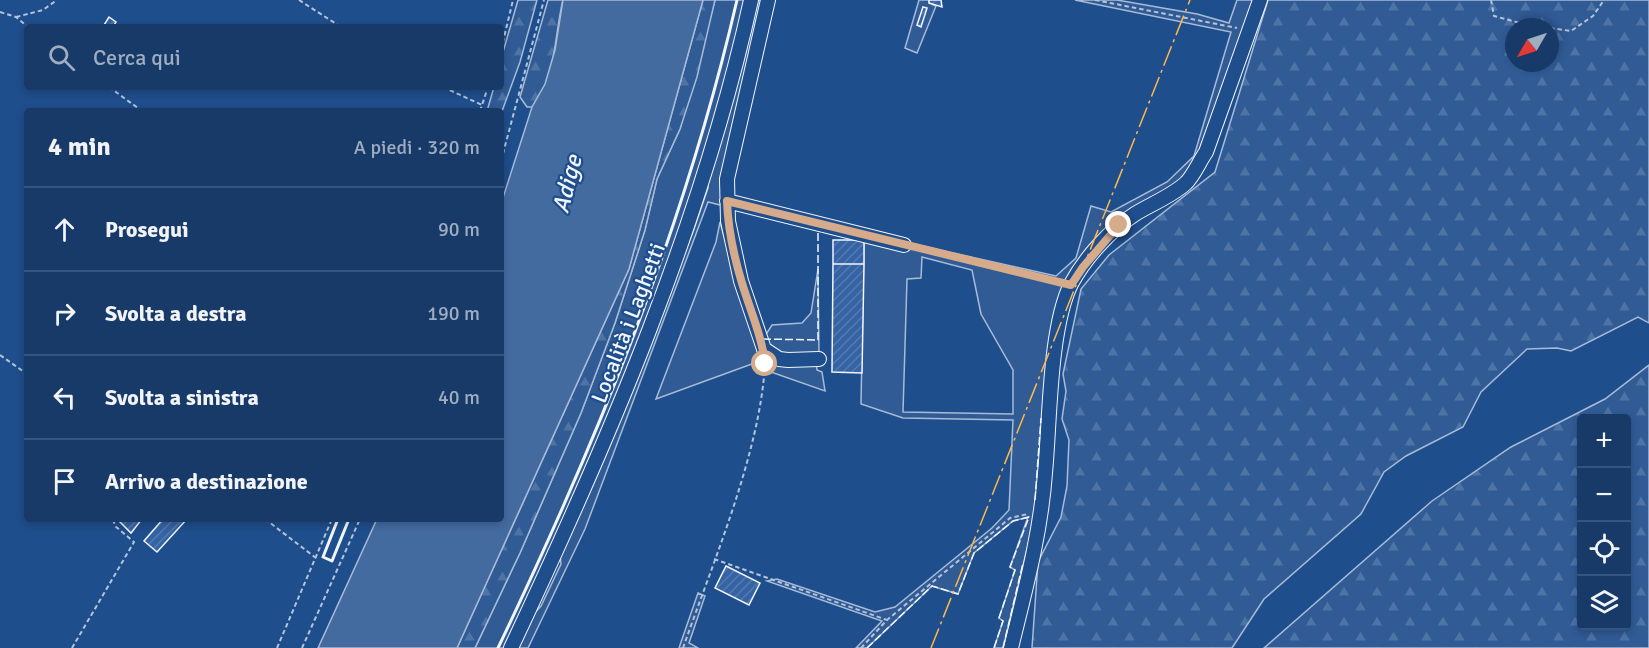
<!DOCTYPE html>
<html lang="it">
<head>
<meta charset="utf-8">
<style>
  :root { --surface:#173a69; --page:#244571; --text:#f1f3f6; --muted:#9eadc0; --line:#36547d }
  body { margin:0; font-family:Signika,sans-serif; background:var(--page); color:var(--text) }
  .controls { position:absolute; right:18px; bottom:18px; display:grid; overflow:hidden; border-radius:6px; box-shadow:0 3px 9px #0003 }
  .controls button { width:54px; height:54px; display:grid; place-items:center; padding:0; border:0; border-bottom:2px solid var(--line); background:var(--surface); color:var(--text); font:30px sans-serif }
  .compass { position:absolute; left:1505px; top:18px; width:54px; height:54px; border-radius:50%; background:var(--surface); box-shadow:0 3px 9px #0003; rotate:231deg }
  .stop { position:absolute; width:18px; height:18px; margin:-14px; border:4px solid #d6ab8b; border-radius:50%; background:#fff }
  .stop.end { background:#d6ab8b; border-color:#fff; box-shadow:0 2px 6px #0008 }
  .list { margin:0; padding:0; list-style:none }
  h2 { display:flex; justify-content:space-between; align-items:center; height:78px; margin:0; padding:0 24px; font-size:26px }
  h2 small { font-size:20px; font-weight:400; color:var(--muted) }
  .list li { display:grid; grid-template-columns:39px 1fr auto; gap:18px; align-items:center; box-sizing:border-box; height:84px; padding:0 24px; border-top:2px solid var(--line) }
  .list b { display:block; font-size:22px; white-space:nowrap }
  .list em { font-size:20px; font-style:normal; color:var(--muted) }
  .icon { flex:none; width:33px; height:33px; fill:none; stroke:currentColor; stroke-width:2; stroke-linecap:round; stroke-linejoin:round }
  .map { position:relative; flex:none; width:1649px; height:648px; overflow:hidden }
  .search { position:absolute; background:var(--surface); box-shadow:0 3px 9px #0003; left:24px; top:24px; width:480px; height:66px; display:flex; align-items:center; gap:15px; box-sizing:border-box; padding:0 21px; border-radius:6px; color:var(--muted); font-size:22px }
  .panel { position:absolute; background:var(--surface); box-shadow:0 3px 9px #0003; left:24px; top:108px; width:480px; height:414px; border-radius:6px }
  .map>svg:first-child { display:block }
  .built { fill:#305b95; stroke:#a8bbd7; stroke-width:1.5; fill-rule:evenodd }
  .forest { fill:url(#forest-firs); stroke:#a8bbd7; stroke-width:1.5; fill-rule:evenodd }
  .water { fill:#446ba0; stroke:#a8bbd7; stroke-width:1.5 }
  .building { fill:url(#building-hatch); stroke:#f2f6ff; stroke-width:1.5 }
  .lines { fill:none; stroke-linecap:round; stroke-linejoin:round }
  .minor-casing { stroke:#f2f6ff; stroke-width:16 }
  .path { stroke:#b3c4dc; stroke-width:2; stroke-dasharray:4.5 3; stroke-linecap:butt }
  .minor { stroke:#1f4e8c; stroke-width:14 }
  .fence { stroke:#f2f6ff; stroke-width:1.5; stroke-dasharray:8 3; stroke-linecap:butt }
  .wall { stroke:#f2f6ff; stroke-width:3 }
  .power { stroke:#ffb74d; stroke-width:1.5; stroke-dasharray:21 4.5 3 4.5; stroke-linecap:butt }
  .route { stroke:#d6ab8b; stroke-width:8 }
  .labels { text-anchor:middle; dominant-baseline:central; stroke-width:4.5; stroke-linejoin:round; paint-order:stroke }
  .street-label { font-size:22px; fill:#f2f6ff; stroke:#1f4e8c }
  .water-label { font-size:24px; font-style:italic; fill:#f2f6ff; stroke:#1f4e8c }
</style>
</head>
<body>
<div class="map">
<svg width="1649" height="648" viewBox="0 0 1649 648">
  <defs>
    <pattern id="forest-firs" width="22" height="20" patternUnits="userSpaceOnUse" patternTransform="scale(1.5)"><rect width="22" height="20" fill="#305b95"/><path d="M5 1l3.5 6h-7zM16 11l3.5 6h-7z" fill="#4e73a5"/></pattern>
    <pattern id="building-hatch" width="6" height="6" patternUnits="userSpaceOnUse" patternTransform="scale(1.5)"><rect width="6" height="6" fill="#3563a3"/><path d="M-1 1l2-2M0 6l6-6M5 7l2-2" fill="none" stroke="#537ab1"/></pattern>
  </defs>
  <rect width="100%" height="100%" fill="#1f4e8c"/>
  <!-- built -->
  <path class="built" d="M715 0H747L718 109 677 239 635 358 506 648H475L520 553 581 413 615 323 645 230 657 179 680 129Z
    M755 0H764L721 175 724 206 708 202 585 529 528 648H515L530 618 541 606 561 564 560 555 693 232 708 188 709 168Z
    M919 0H929V3L936 6 917 53 905 48Z
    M1075 0H1117L1197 14 1229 23 1237 0H1256L1203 151 1178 183 1141 206 1071 279 1047 382 1033 524 1003 648H994L1003 621 999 618 1015 570 1010 567 1028 517 1013 521 974 553 958 594 932 586 867 648H856L882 621 767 581 777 579 875 612 895 607 992 528 1009 510 1013 420 903 418 861 404 864 240 904 242 1056 276 1076 258 1091 206 1111 212 1167 182 1194 156 1231 32ZM922 257 972 270 981 314 1013 370V414L903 412 907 279 921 278Z
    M720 222 760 361 656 399 716 242Z
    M818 269 819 354H777L763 339 772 325 802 323 811 313Z
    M770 358 816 363 817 370 822 372 825 391 768 371Z
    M698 593 705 596 689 643 698 648H679Z"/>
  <!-- forest -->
  <path class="forest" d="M518 0H537L520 62 501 114V111H487L494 87H501V59Z
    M548 0H563C554 35 557 78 532 107H527L520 97Z
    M703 0H715L697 77 680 129 657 179 645 230 615 323 581 413 520 553 475 648H457L629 269Z
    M1268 0H1649V323L1638 317 1571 351 1557 348 1527 349 1481 392 1463 427 1406 456 1384 472 1361 514 1264 599 1232 648H1032L1038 562 1061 517 1067 486 1069 440 1062 419 1066 391 1063 374 1081 289 1109 255 1215 172ZM1514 27H1550V63H1514Z
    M1649 365V648H1264L1432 501 1511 447 1605 399ZM1626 418V626H1582V418Z"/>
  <!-- water -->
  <path class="water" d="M563 0H703L629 269 457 648H318L377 519H501V204L532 107 545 84 555 50Z"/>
  <!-- building -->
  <path class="building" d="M929 0H941L942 7 929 3Z
    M923 7 927 8 921 27 917 25Z
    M109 17 116 22 113 27 104 25Z
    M833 240H864V264H833Z
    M833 264H864L862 373 832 372Z
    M117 519H142L131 533Z
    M163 519H187L157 552 144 541Z
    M726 566 760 583 749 605 715 588Z"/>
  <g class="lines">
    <defs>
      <path id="minor" d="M768 0 727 179 728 221 741 281 764 349 779 359 788 360 819 359
        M727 201 904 245
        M511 648C609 440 701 226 751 0
        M1011 648C1025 591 1041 532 1045 473 1050 422 1049 329 1071 284 1085 258 1110 230 1135 214 1151 204 1172 196 1186 183 1194 175 1199 162 1206 152L1260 0"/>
    </defs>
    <!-- minor casing -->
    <use href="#minor" class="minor-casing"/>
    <!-- path -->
    <path class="path" d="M299 0 341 27
      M1095 0 1237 28
      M1491 0 1494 16 1535 27
      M0 12 16 17 28 27
      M16 17 43 10 57 0
      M1550 28 1571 31 1593 16 1604 0
      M501 50 513 0
      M109 87 142 111
      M443 87 482 105
      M480 111 488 87
      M501 161 544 0
      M916 248 1060 282
      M0 355 27 374
      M265 519 316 558
      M714 559 887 620
      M72 648 134 542 115 526 113 519
      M277 648 332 519
      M302 648 360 519
      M683 648C713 562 760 453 765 364
      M861 648 887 620 1010 518 1028 514"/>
    <!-- minor -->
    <use href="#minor" class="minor"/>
    <!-- fence -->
    <path class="fence" d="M763 339 818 340V233
      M1035 500 1041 418
      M867 648 932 586 958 594 974 553 1013 521 1029 517 1010 567 1015 570 999 618 1003 621 994 648
      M1003 648 1023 563"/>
    <!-- wall -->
    <path class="wall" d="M338 519 323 557 332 561 349 519
      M498 648C598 439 685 226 737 0"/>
    <!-- power -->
    <path class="power" d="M931 648 1190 0"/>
  </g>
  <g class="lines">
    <!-- route -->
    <path class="route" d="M765 364C762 336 750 310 742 283 734 257 728 228 727 201L1071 285 1083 267 1119 225"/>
  </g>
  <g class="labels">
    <!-- street labels -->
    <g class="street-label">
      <text transform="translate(628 323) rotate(-69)">Località i Laghetti</text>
    </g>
    <!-- water labels -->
    <g class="water-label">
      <text transform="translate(567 184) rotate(-76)">Adige</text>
    </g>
  </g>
</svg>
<div class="controls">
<button>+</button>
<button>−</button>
<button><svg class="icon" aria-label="locate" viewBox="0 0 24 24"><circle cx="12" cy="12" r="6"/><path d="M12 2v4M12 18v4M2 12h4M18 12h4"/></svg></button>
<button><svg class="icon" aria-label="layers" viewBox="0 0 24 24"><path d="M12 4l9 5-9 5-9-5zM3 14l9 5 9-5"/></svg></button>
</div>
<svg class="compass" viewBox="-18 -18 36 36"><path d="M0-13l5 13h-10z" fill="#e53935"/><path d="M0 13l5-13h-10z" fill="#9eadc0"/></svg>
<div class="stop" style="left:765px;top:364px"></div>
<div class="stop end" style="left:1119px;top:225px"></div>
<div class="search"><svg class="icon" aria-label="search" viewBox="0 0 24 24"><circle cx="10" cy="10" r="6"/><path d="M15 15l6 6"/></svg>Cerca qui</div>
<section class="panel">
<h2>4 min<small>A piedi · 320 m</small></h2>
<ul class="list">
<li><svg class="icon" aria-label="ahead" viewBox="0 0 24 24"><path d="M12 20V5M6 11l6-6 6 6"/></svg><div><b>Prosegui</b></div><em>90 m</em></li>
<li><svg class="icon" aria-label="right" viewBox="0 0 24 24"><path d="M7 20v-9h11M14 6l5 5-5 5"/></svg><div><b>Svolta a destra</b></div><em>190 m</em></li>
<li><svg class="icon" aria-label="left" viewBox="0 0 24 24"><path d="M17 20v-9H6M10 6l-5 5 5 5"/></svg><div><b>Svolta a sinistra</b></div><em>40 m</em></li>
<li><svg class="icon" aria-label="arrive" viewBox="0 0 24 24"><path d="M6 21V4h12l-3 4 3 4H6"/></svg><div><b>Arrivo a destinazione</b></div></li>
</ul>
</section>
</div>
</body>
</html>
